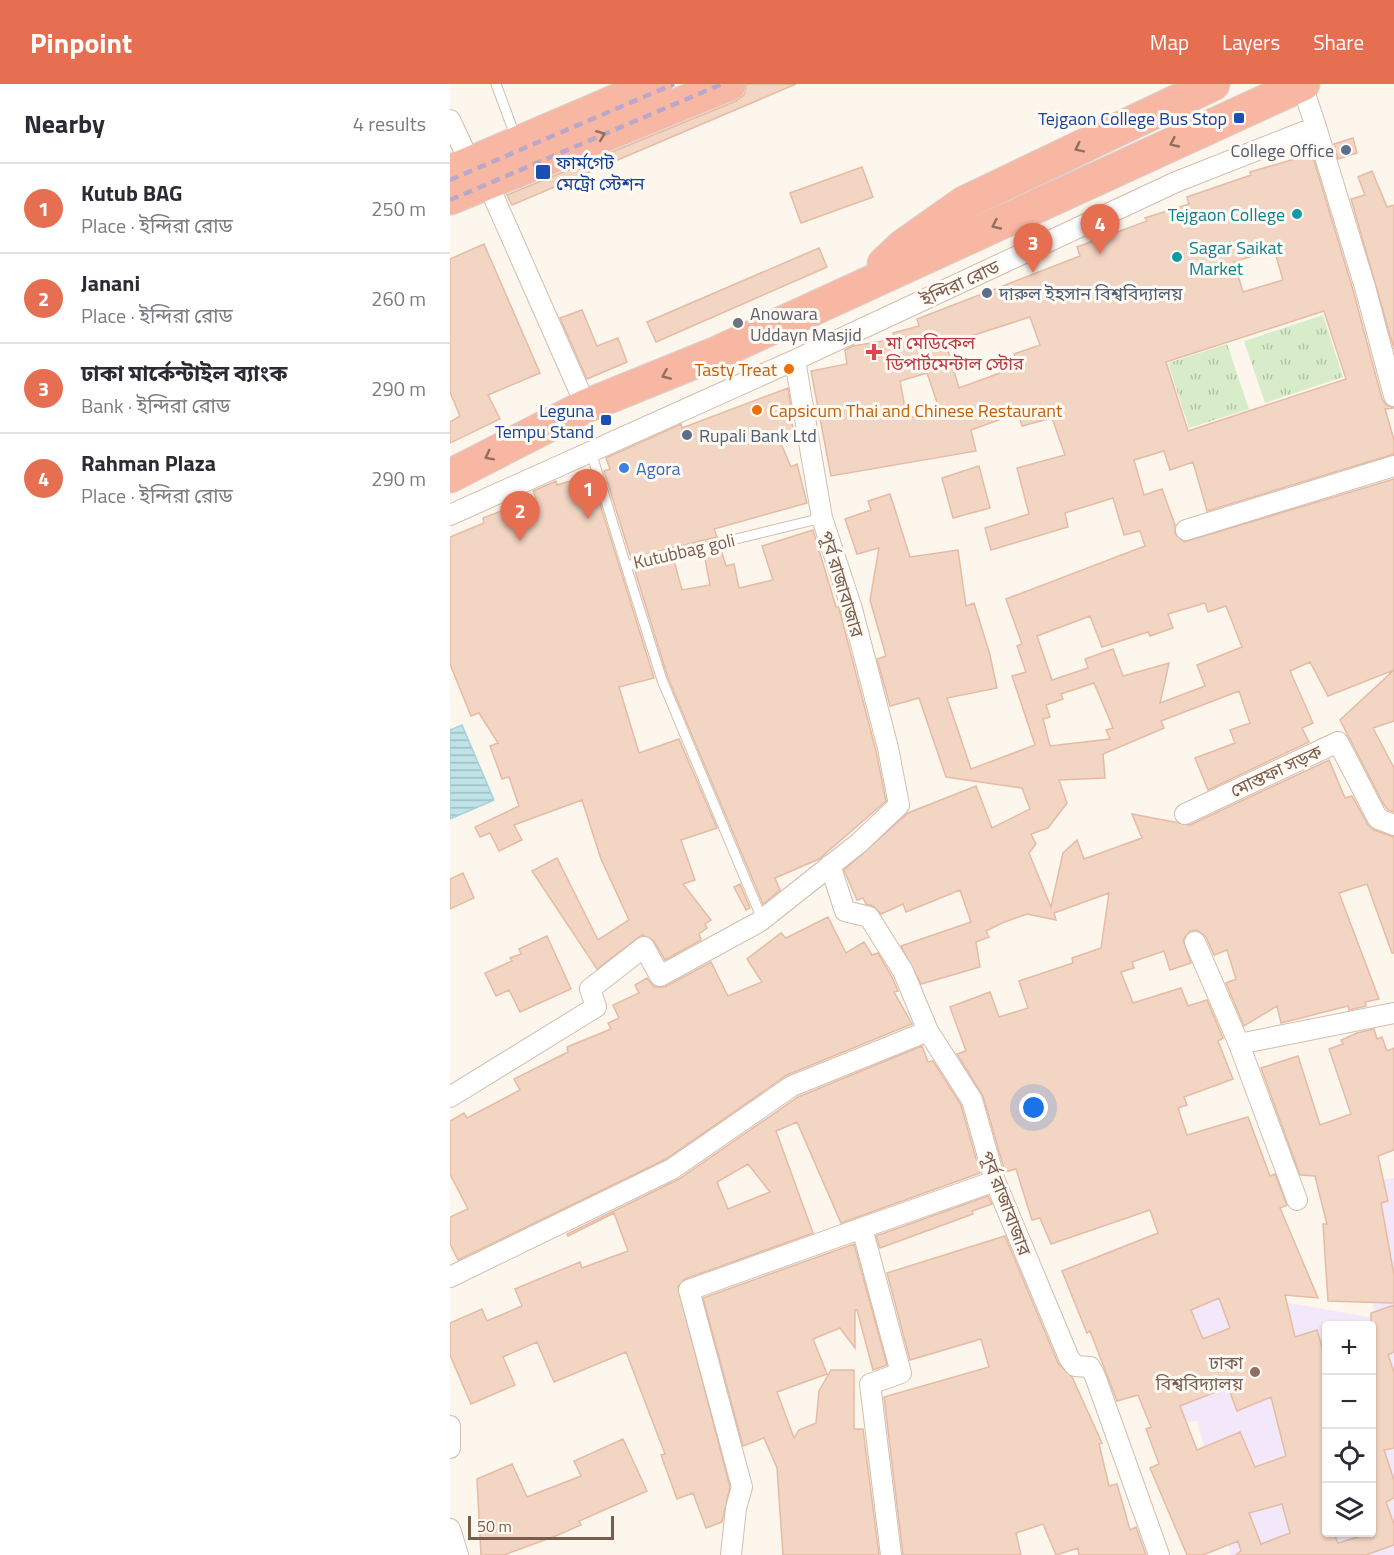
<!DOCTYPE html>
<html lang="en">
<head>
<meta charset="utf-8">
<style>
  :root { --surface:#fff; --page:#f2f2f3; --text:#2b2b33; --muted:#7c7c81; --line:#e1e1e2; --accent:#e76f51 }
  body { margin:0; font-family:"Titillium Web","Noto Sans Bengali",sans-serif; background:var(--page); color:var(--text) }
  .controls { position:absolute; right:18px; bottom:18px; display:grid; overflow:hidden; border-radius:6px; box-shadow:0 2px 4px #0004 }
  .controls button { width:54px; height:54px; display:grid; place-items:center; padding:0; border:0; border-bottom:2px solid var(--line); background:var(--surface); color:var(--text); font:30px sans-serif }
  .scale { position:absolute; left:18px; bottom:15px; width:146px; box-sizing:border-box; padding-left:6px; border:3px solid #7a5c4d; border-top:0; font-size:16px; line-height:21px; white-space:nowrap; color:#7a5c4d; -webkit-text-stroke:4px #fffaf3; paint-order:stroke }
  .you { position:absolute; left:584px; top:1024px; width:21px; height:21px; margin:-15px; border:4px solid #fff; border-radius:50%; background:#1a73e8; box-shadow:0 0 0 9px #1a73e833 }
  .badge { display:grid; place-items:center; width:39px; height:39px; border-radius:50%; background:var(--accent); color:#fff; font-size:20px; font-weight:700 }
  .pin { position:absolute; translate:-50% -50px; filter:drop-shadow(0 2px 3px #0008) }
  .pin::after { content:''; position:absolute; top:32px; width:21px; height:18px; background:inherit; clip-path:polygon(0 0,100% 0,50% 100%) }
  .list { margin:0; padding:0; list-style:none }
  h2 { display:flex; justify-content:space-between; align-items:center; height:78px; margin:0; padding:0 24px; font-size:26px }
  h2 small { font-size:20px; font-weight:400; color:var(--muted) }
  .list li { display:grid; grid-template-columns:39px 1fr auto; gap:18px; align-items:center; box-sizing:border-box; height:90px; padding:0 24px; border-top:2px solid var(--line) }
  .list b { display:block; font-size:22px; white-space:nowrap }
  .list p { margin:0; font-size:20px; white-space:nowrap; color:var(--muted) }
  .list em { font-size:20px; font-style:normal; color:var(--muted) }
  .icon { flex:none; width:33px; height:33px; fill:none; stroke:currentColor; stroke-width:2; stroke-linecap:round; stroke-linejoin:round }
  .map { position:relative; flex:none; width:944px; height:1471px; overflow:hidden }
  header { display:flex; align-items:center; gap:36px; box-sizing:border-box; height:84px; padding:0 30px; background:var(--accent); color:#fff }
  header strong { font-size:28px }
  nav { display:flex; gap:33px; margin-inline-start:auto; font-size:21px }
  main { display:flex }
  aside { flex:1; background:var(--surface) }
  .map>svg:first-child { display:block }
  .education { fill:#f3e8fa; fill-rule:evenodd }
  .grass { fill:url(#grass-tufts) }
  .water { fill:url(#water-rules); stroke:#a5d3da; stroke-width:1.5 }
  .building { fill:#f3d5c3; stroke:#e6bba3; stroke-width:1.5; fill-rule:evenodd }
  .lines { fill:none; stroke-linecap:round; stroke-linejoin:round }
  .lane-casing { stroke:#d1beb0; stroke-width:11 }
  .street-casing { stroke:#d1beb0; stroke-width:22 }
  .highway-casing { stroke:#dad1cd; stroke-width:35 }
  .lane { stroke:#fff; stroke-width:9 }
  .street { stroke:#fff; stroke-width:20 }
  .highway { stroke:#f7b7a3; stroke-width:33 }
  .rail { stroke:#b9a8c9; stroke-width:4.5; stroke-dasharray:9 6; stroke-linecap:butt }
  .oneway { stroke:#936e5e }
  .transit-dot { fill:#1a4fb4; stroke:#fffaf3; stroke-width:2 }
  .service-dot { fill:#5c6f8a; stroke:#fffaf3; stroke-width:2 }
  .culture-dot { fill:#0f9aa8; stroke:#fffaf3; stroke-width:2 }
  .worship-dot { fill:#6b7280; stroke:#fffaf3; stroke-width:2 }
  .health-dot { fill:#e0444e; stroke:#fffaf3; stroke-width:2 }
  .food-dot { fill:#e8710a; stroke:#fffaf3; stroke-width:2 }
  .shop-dot { fill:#3f7fe0; stroke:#fffaf3; stroke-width:2 }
  .education-dot { fill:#8d6e63; stroke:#fffaf3; stroke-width:2 }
  .labels { text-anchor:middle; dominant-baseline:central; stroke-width:6; stroke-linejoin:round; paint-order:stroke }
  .transit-label { font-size:18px; fill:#164399; stroke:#fffaf3; text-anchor:end }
  .service-label { font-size:18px; fill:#4e5e75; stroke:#fffaf3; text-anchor:start }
  .culture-label { font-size:18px; fill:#0d838f; stroke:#fffaf3; text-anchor:end }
  .street-label { font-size:18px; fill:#7a5c4d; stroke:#fffaf3 }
  .worship-label { font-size:18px; fill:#5b616d; stroke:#fffaf3; text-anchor:start }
  .health-label { font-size:18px; fill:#be3a42; stroke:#fffaf3; text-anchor:start }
  .food-label { font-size:18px; fill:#c56008; stroke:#fffaf3; text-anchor:end }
  .shop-label { font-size:18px; fill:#366cbe; stroke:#fffaf3; text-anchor:start }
  .education-label { font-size:18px; fill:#785e54; stroke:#fffaf3; text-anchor:end }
</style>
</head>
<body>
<header>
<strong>Pinpoint</strong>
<nav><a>Map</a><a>Layers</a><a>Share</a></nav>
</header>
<main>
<aside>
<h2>Nearby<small>4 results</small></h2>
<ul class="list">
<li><span class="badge">1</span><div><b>Kutub BAG</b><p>Place · ইন্দিরা রোড</p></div><em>250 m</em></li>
<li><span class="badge">2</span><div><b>Janani</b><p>Place · ইন্দিরা রোড</p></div><em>260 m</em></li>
<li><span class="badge">3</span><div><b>ঢাকা মার্কেন্টাইল ব্যাংক</b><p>Bank · ইন্দিরা রোড</p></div><em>290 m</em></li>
<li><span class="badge">4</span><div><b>Rahman Plaza</b><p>Place · ইন্দিরা রোড</p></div><em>290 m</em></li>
</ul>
</aside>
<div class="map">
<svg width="944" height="1471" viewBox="0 0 944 1471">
  <defs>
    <pattern id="grass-tufts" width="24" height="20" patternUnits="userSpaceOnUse" patternTransform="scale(1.5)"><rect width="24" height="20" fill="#d8ecc9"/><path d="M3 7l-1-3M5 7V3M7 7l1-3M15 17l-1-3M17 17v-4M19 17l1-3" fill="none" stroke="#b4c2a5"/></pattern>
    <pattern id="water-rules" width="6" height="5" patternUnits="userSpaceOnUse" patternTransform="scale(1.5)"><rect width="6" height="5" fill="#bfe3e8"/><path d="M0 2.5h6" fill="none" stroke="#a0bbbe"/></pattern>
  </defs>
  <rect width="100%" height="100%" fill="#fdf6ec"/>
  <!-- education -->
  <path class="education" d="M944 1094V1471H780L777 1448 747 1337 722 1339 708 1162 827 1217 925 1234 905 1100ZM876 1242H922V1448H876Z"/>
  <!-- grass -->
  <path class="grass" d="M873 231 893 293 815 319 794 257Z
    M777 260 799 325 739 344 718 279Z"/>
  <!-- water -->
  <path class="water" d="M12 641 44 716 0 735V646Z"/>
  <!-- building -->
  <path class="building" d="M297 0H346L62 121 57 111 286 17 294 11Z
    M903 54 907 69 888 75 884 60Z
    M862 70 903 206 932 315 936 321 944 324 935 325 944 356V370L757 427 743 378 720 386 714 367 684 376 694 411 712 405 725 441V450L734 458 944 395V586L878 612 860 578 840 587 863 639 852 644 859 658 758 706 745 674 785 659 780 646 800 639 789 607 711 637 714 644 653 670 655 694 609 696 617 719 598 744 581 750 586 760 579 769 601 823 613 769 627 756 634 775 692 754 682 730 740 741 879 676 895 714 902 712 918 741 924 746 944 753V869H942L917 800 889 809 929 915 915 918 916 922 899 926 898 922 831 939 827 922 794 942 776 899 786 895 777 866 764 871 756 853 747 846 740 847 733 856 741 879 720 886 714 867 682 878 684 884 671 888 683 919 731 904 738 922 757 916 773 954 768 957 783 995 734 1013 737 1021 728 1024 737 1051 798 1033 820 1092 825 1090 837 1121 830 1124 868 1214 835 1211 845 1253 867 1246 876 1276V1449H884L888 1459 921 1449V1229L944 1221V1268L938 1271 944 1288V1364L934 1366 944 1396V1414L936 1418 944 1440V1461L916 1471H786L791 1467 788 1457 753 1471H737L700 1384 709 1380 696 1345 701 1343 688 1311 667 1317 640 1247 637 1249 612 1187 708 1149 700 1126 601 1160 590 1134 582 1136 566 1085 555 1088 533 1012 507 970 516 967 500 923 540 908 549 933 578 924 569 897 623 879 622 874 651 864 659 809 604 829 606 836 577 830 552 839 536 847 539 853 526 858 530 883 471 900 451 862 521 838 510 806 456 828 453 820 431 830 423 822 416 820 413 814 407 816 394 786 458 729 526 702 542 744 580 725 572 704 496 693 469 614 440 622 427 575 436 572 420 516 429 464 407 470 395 435 421 426 418 417 440 410 460 473 508 466 516 522 524 519 540 571 547 604 497 614 521 685 585 661 562 592 576 588 567 562 572 560 556 515 695 462 690 447 674 451 663 414 615 429 618 443 541 466 535 444 579 430 567 384 615 371 602 334 572 342 568 329 521 346 526 367 381 392 361 287 397 280 395 266 403 262 445 255 443 249 469 242 467 235 630 172 627 163 697 137 695 134 739 120 737 113 801 91 800 88ZM824 165 833 196 793 208 784 178ZM874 227 896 295 738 347 716 278ZM580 233 590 261 564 270 569 282 509 304 496 260ZM477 289 489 324 457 335 450 297ZM755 519 758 528 776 522 792 563 747 581 755 602 710 619 719 579 673 592 663 565 635 575 638 584 602 596 587 552 640 532 652 563 698 548 700 552 723 544 718 530ZM644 599 663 644 656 646 660 655 600 662 593 635 600 633 596 621 613 615 611 610ZM769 1214 780 1244 753 1255 741 1226ZM778 1303 787 1327 821 1313 836 1372 805 1383 790 1348 747 1366 730 1322ZM832 1420 840 1449 811 1460 799 1429Z
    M412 83 423 113 351 139 340 109Z
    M922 87 937 123 944 121V265L901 115 915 111 908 93Z
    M34 160 90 289 38 311 50 335 0 359V338L10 332 0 308V175Z
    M369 164 377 183 206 258 197 238Z
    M132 226 147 262 168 254 177 278 137 295 110 234Z
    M338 304 341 324 337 325 345 349 329 355 341 383 347 380 357 419 264 445 267 453 181 474 154 387 160 385 156 374 231 340 232 344Z
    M529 382 540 424 503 434 492 394Z
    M141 391 204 594 169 603 189 669 229 655 267 744 231 756 245 796 233 800 261 836 255 840 257 844 249 850 251 856 215 876 204 857 192 851 147 885 82 787 107 774 148 856 179 836 151 775 132 716 64 741 72 756 49 767 40 749 30 753 25 743 69 722 59 693 52 695 40 662 48 659 29 629 21 632 0 580V453L34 439 33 434 86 414 83 407 106 397 107 401Z
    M363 446 386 523H389L390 528 426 667 436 717 369 775 325 794 330 806 313 820 218 594 185 487 224 477 232 506 260 501 254 470 271 466 276 482 284 480 289 504 323 496 312 462Z
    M944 586V637L923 644 944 684V728L938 726 933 719 890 636Z
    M13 789 24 814 0 825V795Z
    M290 800 300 824 296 826 284 803Z
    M378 833 396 869 414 858 422 871 428 869 442 893 448 907 444 908 462 940 337 991 216 1075 8 1176 0 1160V1133L18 1125 0 1090V1037L14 1029 17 1034 70 1006 64 995 118 968 117 963 161 945 158 939 169 934 163 921 189 909 185 901 197 894 204 903H215L261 878 278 912 312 898 297 875 331 849 336 854Z
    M97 852 121 905 70 928 59 906 46 912 35 889 62 877 60 874 71 870 69 865Z
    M924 945 927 955 932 953 937 967 944 964V1066L928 1072 938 1117 931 1119 944 1191V1219L878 1217 873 1140H877L865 1092 850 1091 811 984 848 972 870 1041 901 1030 879 965 893 960 891 956 907 949Z
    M472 962 478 978 483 977 511 1021 530 1089 391 1139 347 1038 326 1047 363 1149 235 1195 228 1203 280 1403 272 1438 256 1444 243 1409 227 1415 211 1371 215 1370 176 1268 104 1298 87 1258 53 1273 65 1301 21 1320 0 1271V1239L32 1225 37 1237 72 1222 65 1205 130 1178 132 1184 178 1167 164 1129 118 1152 117 1150 229 1095 348 1013ZM298 1080 320 1108 278 1125 267 1098Z
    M538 1112 542 1120 522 1127 523 1130 430 1164 426 1152Z
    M555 1152 608 1279 622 1293 652 1359 649 1360 659 1402 667 1400 680 1446 686 1443 696 1471H629L628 1464 606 1471 593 1440 566 1449 571 1471H453L434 1313 539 1283 531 1255 460 1276 437 1189Z
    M404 1160 437 1281 423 1286 407 1226H405V1264L390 1244 363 1255 377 1290 327 1308 344 1354 349 1346 366 1339 369 1307 381 1286H404V1345H413L429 1471H333L327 1384 314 1354 293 1362 253 1214Z
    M173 1355 197 1407 129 1437 131 1441 108 1451 54 1471H31L27 1395 62 1380 77 1413 131 1392 124 1377Z"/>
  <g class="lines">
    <defs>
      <path id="lane" d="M46 0 66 54
        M141 368 176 482 372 434
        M176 482 212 596 312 835"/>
      <path id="street" d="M852 1 866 43
        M0 36 14 66 37 98 136 322
        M0 431 345 276 726 98 866 43 915 203 944 312
        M736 446 944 382
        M735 730 888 658 928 735 944 741
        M380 781 395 827 419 833 453 887 478 947 522 1016 545 1097 619 1274 625 1282 640 1283 645 1292 709 1471
        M745 858 789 960 847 1116
        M789 960 944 929
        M0 1013 146 923 140 905 194 863 210 892 309 838 409 759 449 721 438 664 402 525 372 434 345 276
        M412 1144 545 1097
        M0 1193 222 1085 342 1002 478 947
        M0 1342V1364
        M0 1445 8 1471
        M281 1471 286 1424 292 1403 239 1206 412 1144 451 1289 420 1300 441 1471"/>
      <path id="highway" d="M0 88 206 0
        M0 114 279 0
        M434 180 453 162 514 119 763 0
        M0 392 136 322 267 269 853 0"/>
    </defs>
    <!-- lane casing -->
    <use href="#lane" class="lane-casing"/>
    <!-- street casing -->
    <use href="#street" class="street-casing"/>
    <!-- highway casing -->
    <use href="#highway" class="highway-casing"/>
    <!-- lane -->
    <use href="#lane" class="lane"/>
    <!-- street -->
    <use href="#street" class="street"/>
    <!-- highway -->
    <use href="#highway" class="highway"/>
    <!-- rail -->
    <path class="rail" d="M0 96 224 0
      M0 116 272 0"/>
  </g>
  <!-- one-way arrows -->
  <defs><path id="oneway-chevron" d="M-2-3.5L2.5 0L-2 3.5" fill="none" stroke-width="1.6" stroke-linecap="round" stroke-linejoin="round" transform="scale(1.5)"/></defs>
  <g class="oneway">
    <use href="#oneway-chevron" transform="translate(151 51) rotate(-22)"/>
    <use href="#oneway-chevron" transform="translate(724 59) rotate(155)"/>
    <use href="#oneway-chevron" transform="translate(629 64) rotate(154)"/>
    <use href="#oneway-chevron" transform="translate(546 141) rotate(155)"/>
    <use href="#oneway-chevron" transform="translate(216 291) rotate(157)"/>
    <use href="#oneway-chevron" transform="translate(39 372) rotate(153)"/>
  </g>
  <!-- markers -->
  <g class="transit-dot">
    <rect x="783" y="28" width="12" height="12" rx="3"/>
    <rect x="85" y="80" width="16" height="16" rx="3"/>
    <rect x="150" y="330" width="12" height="12" rx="3"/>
  </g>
  <g class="service-dot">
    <circle cx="896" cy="66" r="6"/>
    <circle cx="537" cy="209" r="6"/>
    <circle cx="237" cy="351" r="6"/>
  </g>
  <g class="culture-dot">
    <circle cx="847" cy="130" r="6"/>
    <circle cx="727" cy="173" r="6"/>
  </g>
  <circle class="worship-dot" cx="288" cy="239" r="6"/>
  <path class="health-dot" d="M421 259h6v6h6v6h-6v6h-6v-6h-6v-6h6z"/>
  <g class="food-dot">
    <circle cx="339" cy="285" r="6"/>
    <circle cx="307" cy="326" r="6"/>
  </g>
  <circle class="shop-dot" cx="174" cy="384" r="6"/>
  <circle class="education-dot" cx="805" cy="1288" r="6"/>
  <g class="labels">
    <!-- transit labels -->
    <g class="transit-label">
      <text x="777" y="34">Tejgaon College Bus Stop</text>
      <text x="106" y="78" text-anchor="start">ফার্মগেট<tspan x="106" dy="21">মেট্রো স্টেশন</tspan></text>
      <text x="144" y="326">Leguna<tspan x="144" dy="21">Tempu Stand</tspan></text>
    </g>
    <!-- service labels -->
    <g class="service-label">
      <text x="884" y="66" text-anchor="end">College Office</text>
      <text x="549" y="209">দারুল ইহসান বিশ্ববিদ্যালয়</text>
      <text x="249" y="351">Rupali Bank Ltd</text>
    </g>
    <!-- culture labels -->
    <g class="culture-label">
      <text x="835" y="130">Tejgaon College</text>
      <text x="739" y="163" text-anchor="start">Sagar Saikat<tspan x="739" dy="21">Market</tspan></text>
    </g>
    <!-- street labels -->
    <g class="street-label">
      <text transform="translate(510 199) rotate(-25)">ইন্দিরা রোড</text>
      <text transform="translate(234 467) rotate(-13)">Kutubbag goli</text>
      <text transform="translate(392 500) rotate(73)">পূর্ব রাজাবাজার</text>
      <text transform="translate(826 687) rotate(-25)">মোস্তফা সড়ক</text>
      <text transform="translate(556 1119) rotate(69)">পূর্ব রাজাবাজার</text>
    </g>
    <!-- worship labels -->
    <g class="worship-label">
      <text x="300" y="229">Anowara<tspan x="300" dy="21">Uddayn Masjid</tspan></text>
    </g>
    <!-- health labels -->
    <g class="health-label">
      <text x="436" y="258">মা মেডিকেল<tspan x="436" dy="21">ডিপার্টমেন্টাল স্টোর</tspan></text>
    </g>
    <!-- food labels -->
    <g class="food-label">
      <text x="327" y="285">Tasty Treat</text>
      <text x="319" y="326" text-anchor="start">Capsicum Thai and Chinese Restaurant</text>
    </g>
    <!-- shop labels -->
    <g class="shop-label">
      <text x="186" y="384">Agora</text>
    </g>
    <!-- education labels -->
    <g class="education-label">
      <text x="793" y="1278">ঢাকা<tspan x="793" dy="21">বিশ্ববিদ্যালয়</tspan></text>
    </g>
  </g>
</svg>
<div class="controls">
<button>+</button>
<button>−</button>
<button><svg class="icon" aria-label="locate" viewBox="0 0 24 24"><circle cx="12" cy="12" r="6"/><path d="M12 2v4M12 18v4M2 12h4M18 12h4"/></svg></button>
<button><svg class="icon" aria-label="layers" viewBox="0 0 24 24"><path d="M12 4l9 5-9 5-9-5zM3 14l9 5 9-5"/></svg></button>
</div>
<div class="scale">50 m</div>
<div class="you"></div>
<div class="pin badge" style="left:138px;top:435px">1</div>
<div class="pin badge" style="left:70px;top:457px">2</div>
<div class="pin badge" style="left:583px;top:189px">3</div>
<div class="pin badge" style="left:650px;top:170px">4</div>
</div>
</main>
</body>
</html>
